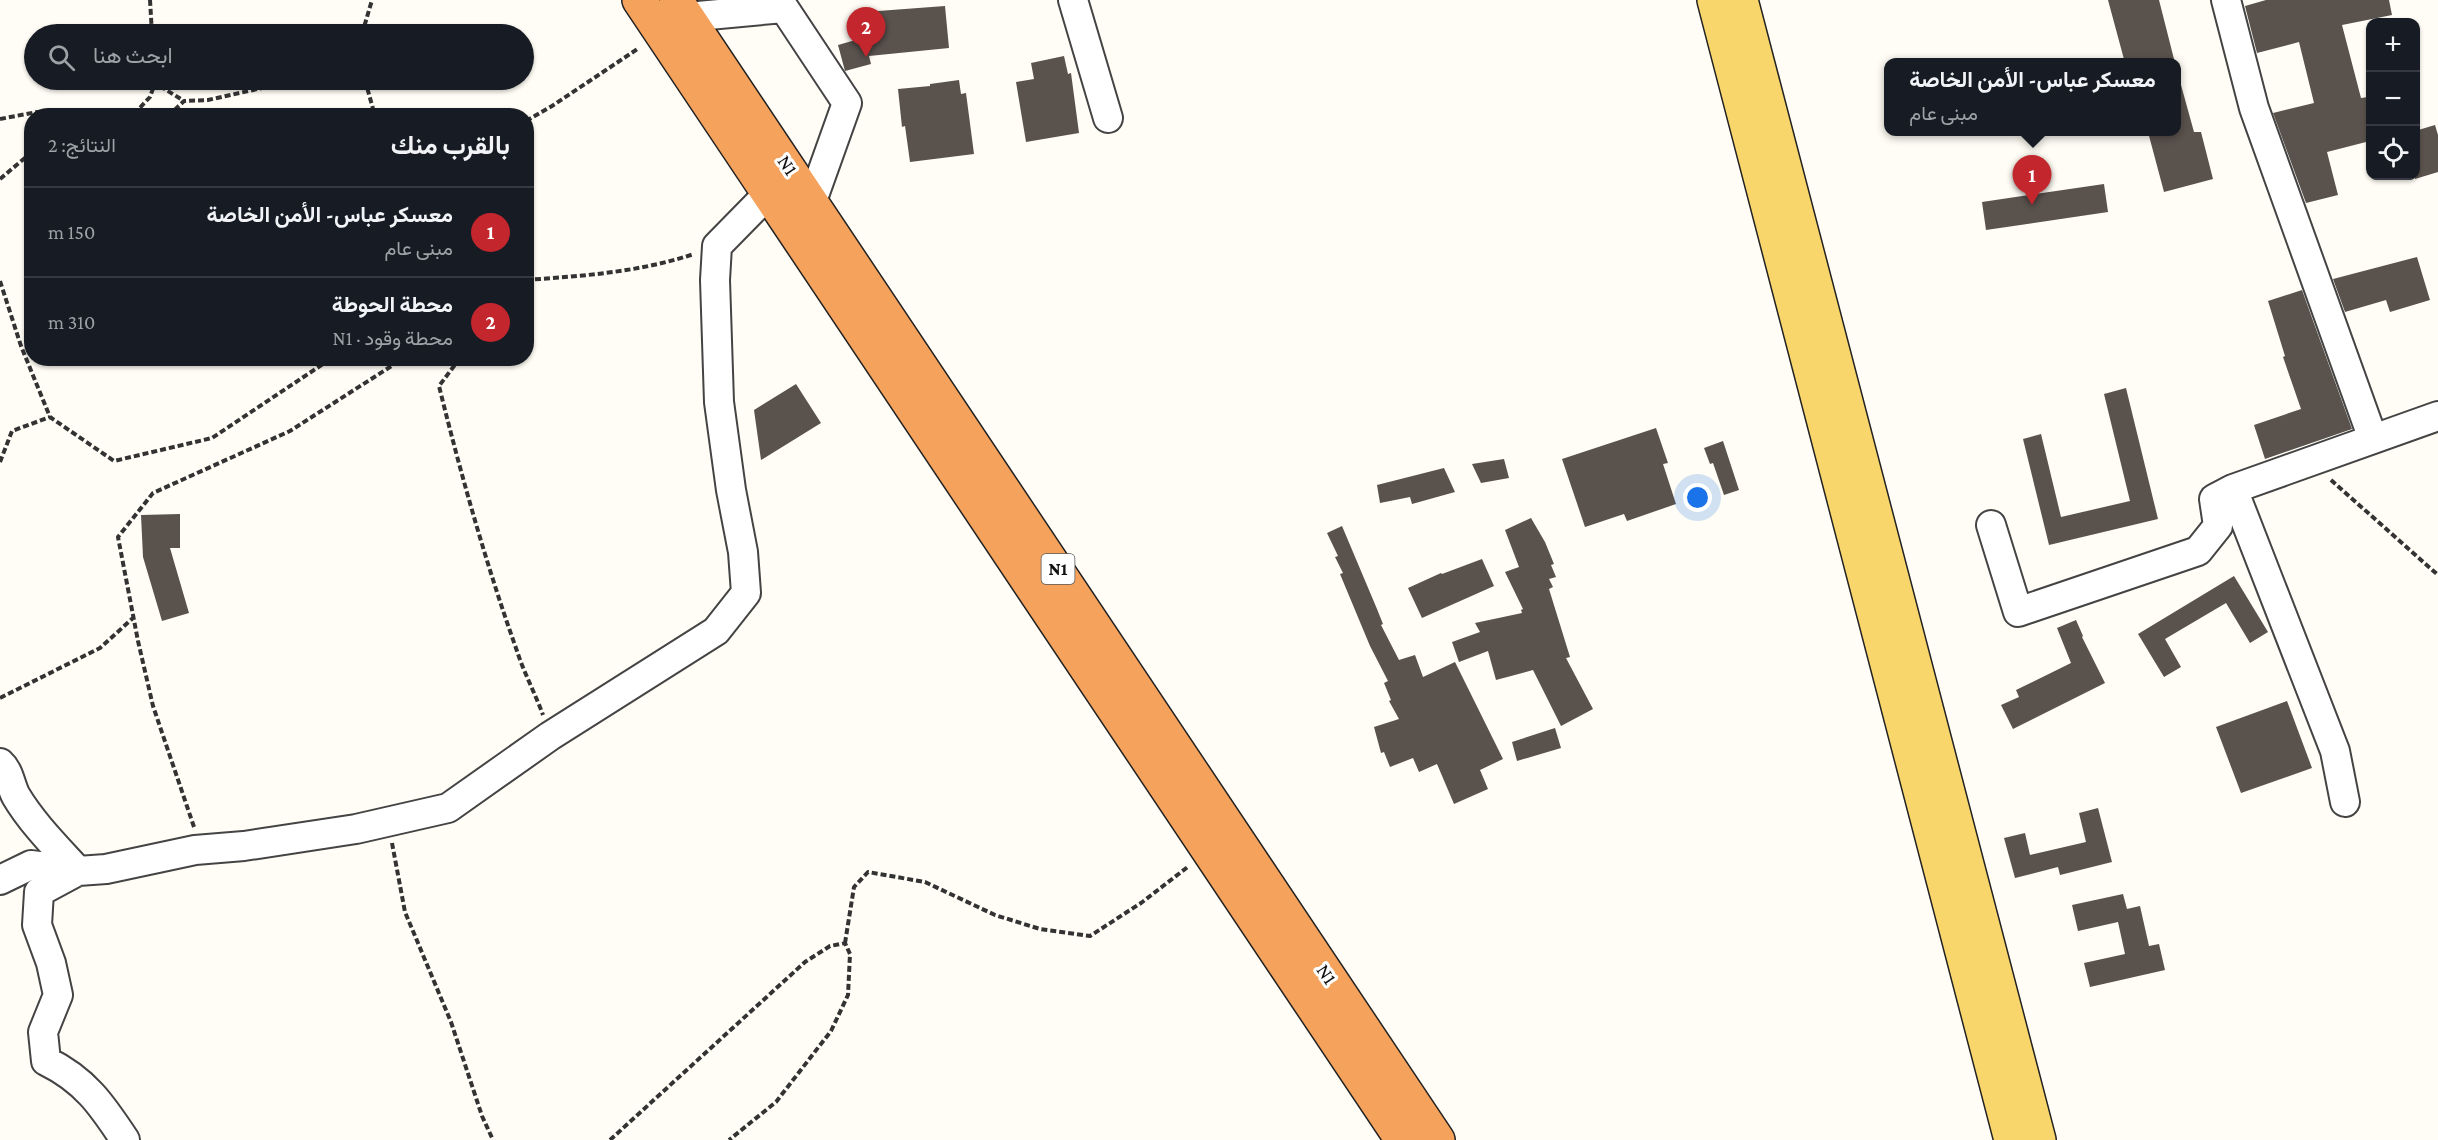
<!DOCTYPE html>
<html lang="ar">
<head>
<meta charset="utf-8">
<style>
  :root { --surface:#171b24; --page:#20242c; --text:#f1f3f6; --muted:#9ea1a6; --line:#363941; --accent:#c4262e }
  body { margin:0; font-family:"Crimson Pro",Vazirmatn,serif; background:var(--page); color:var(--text); direction:rtl }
  .controls { position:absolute; right:18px; top:18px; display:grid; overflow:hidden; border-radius:12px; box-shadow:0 2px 4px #0004 }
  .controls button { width:54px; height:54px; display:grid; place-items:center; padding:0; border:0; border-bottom:2px solid var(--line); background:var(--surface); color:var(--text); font:30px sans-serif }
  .you { position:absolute; left:1698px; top:498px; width:21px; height:21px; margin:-15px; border:4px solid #fff; border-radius:50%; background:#1a73e8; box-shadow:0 0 0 9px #1a73e833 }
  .badge { display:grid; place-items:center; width:39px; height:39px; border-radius:50%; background:var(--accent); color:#fff; font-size:20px; font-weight:700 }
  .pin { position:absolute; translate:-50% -50px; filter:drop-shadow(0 2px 3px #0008) }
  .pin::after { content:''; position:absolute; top:32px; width:21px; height:18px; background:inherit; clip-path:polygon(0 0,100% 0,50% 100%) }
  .popup { position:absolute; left:1884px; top:58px; width:297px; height:78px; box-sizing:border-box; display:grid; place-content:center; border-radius:12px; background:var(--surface); filter:drop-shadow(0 2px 4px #0005); font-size:20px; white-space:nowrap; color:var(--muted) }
  .popup b { font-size:22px; color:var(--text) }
  .popup::after { content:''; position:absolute; left:50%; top:100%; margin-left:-12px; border:12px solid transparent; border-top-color:var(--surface) }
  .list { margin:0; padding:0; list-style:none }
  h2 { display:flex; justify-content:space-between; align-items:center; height:78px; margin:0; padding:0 24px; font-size:26px }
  h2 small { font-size:20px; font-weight:400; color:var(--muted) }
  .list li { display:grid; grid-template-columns:39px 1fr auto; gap:18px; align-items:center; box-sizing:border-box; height:90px; padding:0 24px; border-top:2px solid var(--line) }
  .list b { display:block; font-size:22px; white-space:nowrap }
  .list p { margin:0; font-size:20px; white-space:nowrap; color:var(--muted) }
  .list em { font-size:20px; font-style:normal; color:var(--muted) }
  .icon { flex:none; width:33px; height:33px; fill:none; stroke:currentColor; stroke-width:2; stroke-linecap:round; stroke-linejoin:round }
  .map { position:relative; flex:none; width:2438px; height:1140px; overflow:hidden; direction:ltr }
  .search { position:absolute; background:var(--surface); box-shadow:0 2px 4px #0004; left:24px; top:24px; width:510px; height:66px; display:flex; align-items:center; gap:15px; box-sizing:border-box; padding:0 21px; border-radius:33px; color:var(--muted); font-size:22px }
  .panel { position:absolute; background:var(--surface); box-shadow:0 2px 4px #0004; left:24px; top:108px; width:510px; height:258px; border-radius:24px; direction:rtl }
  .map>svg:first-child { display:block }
  .building { fill:#5a524d }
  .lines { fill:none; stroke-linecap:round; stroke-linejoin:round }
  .minor-casing { stroke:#444; stroke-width:32 }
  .major-casing { stroke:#222; stroke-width:36 }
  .highway-casing { stroke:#222; stroke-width:36 }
  .path { stroke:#333; stroke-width:4; stroke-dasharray:6 3; stroke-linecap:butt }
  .minor { stroke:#fff; stroke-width:28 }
  .major { stroke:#f9d66b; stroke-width:33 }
  .highway { stroke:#f5a25d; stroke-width:33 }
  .labels { text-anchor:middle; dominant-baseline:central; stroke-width:6; stroke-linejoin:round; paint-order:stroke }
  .shield { fill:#fff; stroke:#585858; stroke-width:1.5 }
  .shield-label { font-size:18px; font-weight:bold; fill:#111 }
  .street-label { font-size:20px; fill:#111; stroke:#fff }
</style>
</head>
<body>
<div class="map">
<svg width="2438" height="1140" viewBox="0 0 2438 1140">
  <rect width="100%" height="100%" fill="#fffdf5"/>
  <!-- building -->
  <path class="building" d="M2108 0H2159L2175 63H2125Z
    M2266 0H2389L2392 15 2342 25 2361 98 2368 97 2370 107V141L2327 152 2338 195 2306 203 2273 113 2314 103 2299 42 2257 53 2245 6Z
    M945 6 949 48 869 56 871 64 845 71 838 45 880 33 878 11Z
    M1064 56 1068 74 1071 73 1079 133 1026 142 1016 82 1034 79 1031 63Z
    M959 80 961 94 966 93 974 154 910 162 905 126 902 127 898 89 930 86V84Z
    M2181 85 2194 132H2201L2213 179 2164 192 2148 132H2176V86Z
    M2435 125 2438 135V172L2415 179V131Z
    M2104 184 2108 212 1986 230 1982 202Z
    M2417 257 2430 300 2390 312 2386 300 2345 312 2333 279Z
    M2302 290 2352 429 2265 459 2254 425 2301 409 2283 357 2285 356 2268 301Z
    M796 384 821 423 761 460 754 410Z
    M2126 388 2158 519 2049 545 2023 439 2041 434 2061 517 2130 501 2104 394Z
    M1656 428 1668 463 1663 464 1676 504 1627 521 1624 514 1585 527 1562 459Z
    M1723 441 1739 490 1724 495 1713 463 1710 464 1704 448Z
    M1504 459 1509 478 1481 483 1472 464Z
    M1444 468 1455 492 1412 504 1410 497 1380 503 1377 485Z
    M180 514V548H170L189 613 162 621 143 557 141 515Z
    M1531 518 1545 542 1554 564 1551 565 1556 577 1549 579 1553 587 1549 589 1570 657 1566 658 1593 709 1561 726 1533 670 1496 680 1488 651 1459 662 1452 642 1480 632 1475 623 1522 613 1521 610 1523 609 1505 572 1519 567 1505 530Z
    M1342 526 1377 609 1383 624 1381 625 1399 660 1415 655 1423 677 1455 662 1503 759 1480 770 1488 789 1454 804 1437 764 1419 772 1413 758 1390 767 1384 752 1381 753 1374 727 1399 719 1389 701 1391 700 1384 683 1388 681 1370 646 1340 574 1343 573 1335 557 1338 556 1327 533Z
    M1482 559 1494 586 1422 618 1408 588 1441 573 1442 574Z
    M2234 576 2268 632 2250 643 2226 603 2165 639 2181 667 2164 677 2138 634Z
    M2076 620 2083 636 2082 637 2105 683 2013 729 2001 705 2019 697 2016 690 2071 663 2057 628Z
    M2287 701 2312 768 2241 793 2216 727Z
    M1555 728 1561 748 1517 761 1512 742Z
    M2098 808 2112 862 2060 875 2058 867 2015 878 2004 838 2025 833 2030 855 2086 842 2079 813Z
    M2123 894 2127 909 2140 906 2149 946 2159 944 2165 970 2090 987 2084 963 2125 954 2118 922 2078 931 2072 905Z"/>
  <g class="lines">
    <defs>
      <path id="minor" d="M1073 0 1108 118
        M2226 0 2254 108 2373 439
        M687 17 784 8 847 103 812 201
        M1991 525 2018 612 2198 551 2218 526 2214 499 2233 489
        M0 763C10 772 10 785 16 796 32 823 57 848 78 871
        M2345 802 2335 751 2233 489 2438 416
        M78 871 39 892 37 925 51 963 58 995 43 1032 46 1061C85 1080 102 1105 125 1140
        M0 880 31 865 78 871 106 869 195 850 244 846 356 829 448 808 550 736 716 631 746 593 743 552 731 490 719 402 715 280 717 246 770 192"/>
      <path id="major" d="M1714 0 2011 1140
        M1741 0 2039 1140"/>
      <path id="highway" d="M639 0 1402 1140
        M676 0 1438 1140"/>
    </defs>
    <!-- minor casing -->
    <use href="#minor" class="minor-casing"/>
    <!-- major casing -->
    <use href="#major" class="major-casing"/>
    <!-- highway casing -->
    <use href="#highway" class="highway-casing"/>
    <!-- path -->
    <path class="path" d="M150 0 152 34
      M362 34 372 0
      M155 80V83L184 101
      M365 80 375 116
      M168 116 184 101 208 100 298 80
      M0 119 37 112 133 115 150 97 155 83
      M526 121 552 106 639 48
      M0 179 32 152
      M526 280C583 276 640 272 694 254
      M0 281 21 346 50 417 114 461 212 438 332 358
      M460 358 439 386C461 475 486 564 517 651 524 673 535 693 543 715
      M0 462 12 431 50 417
      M2331 480 2438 575
      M0 698 100 648 133 618
      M194 827 153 706 138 641 118 537 153 493 290 431 404 358
      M392 843 405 912 451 1022 482 1116 493 1140
      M845 943 854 887 868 872 925 882 995 915 1040 929 1090 936 1141 903 1189 866
      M610 1140 805 962 830 946 845 943 850 954 848 995 831 1031 776 1102 729 1140"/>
    <!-- minor -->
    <use href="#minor" class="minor"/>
    <!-- major -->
    <use href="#major" class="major"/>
    <!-- highway -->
    <use href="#highway" class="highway"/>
  </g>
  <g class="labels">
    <!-- shield labels -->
    <rect class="shield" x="1041.5" y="554" width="33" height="30" rx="4.5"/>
    <g class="shield-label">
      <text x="1058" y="569">N1</text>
    </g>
    <!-- street labels -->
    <g class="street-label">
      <text transform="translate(788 165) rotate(56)">N1</text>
      <text transform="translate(1327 974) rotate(56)">N1</text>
    </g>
  </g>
</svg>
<div class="controls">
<button>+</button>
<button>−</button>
<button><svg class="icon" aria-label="locate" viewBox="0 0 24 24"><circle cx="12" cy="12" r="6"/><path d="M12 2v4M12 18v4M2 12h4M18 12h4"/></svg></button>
</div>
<div class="you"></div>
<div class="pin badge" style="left:2032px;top:205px">1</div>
<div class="popup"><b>معسكر عباس- الأمن الخاصة</b>مبنى عام</div>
<div class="pin badge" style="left:866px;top:57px">2</div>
<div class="search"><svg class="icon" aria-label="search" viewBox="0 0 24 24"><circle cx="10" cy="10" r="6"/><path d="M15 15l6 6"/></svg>ابحث هنا</div>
<section class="panel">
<h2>بالقرب منك<small>النتائج: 2</small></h2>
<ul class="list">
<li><span class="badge">1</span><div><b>معسكر عباس- الأمن الخاصة</b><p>مبنى عام</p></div><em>150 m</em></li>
<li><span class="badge">2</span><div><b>محطة الحوطة</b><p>محطة وقود · N1</p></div><em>310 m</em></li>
</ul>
</section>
</div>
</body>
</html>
